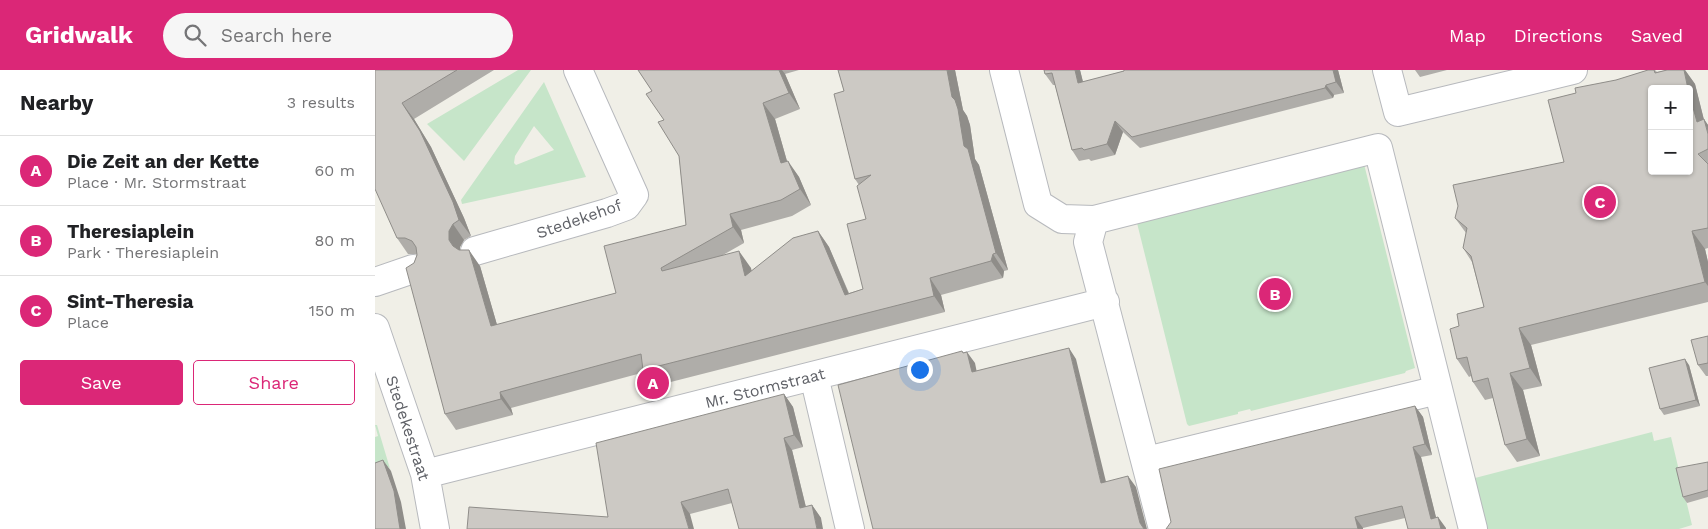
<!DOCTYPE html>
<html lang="en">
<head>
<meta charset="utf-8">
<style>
  :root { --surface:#fff; --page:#f6f6f6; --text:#202124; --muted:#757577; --line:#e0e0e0; --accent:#db2777 }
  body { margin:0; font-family:"Work Sans",sans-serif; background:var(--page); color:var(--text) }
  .controls { position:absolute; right:15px; top:15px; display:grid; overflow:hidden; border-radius:5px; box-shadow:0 1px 4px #0004 }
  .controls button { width:45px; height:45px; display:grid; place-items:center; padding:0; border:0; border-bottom:1px solid var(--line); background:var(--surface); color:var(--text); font:25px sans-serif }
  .you { position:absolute; left:544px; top:299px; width:18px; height:18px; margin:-12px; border:4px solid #fff; border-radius:50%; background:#1a73e8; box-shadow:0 0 0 8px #1a73e833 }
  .badge { display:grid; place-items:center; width:32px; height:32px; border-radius:50%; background:var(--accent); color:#fff; font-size:16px; font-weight:700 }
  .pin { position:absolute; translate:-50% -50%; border:2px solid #fff; box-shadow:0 1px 5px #0006 }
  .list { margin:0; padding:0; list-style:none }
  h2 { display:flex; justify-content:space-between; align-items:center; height:65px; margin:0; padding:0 20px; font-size:21px }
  h2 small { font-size:16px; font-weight:400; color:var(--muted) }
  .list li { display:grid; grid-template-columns:32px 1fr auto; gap:15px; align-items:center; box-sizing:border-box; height:70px; padding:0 20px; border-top:1px solid var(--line) }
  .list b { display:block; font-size:19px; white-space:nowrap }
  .list p { margin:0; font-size:16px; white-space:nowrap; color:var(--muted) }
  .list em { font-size:16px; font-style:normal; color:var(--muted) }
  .actions { display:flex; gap:10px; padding:15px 20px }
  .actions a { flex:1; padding:11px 0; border:1px solid var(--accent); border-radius:5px; text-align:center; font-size:18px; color:var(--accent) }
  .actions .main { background:var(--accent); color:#fff }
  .icon { flex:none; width:28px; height:28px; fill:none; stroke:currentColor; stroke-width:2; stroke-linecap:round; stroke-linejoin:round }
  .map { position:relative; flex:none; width:1333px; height:459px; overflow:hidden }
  header { display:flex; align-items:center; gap:30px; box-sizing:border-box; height:70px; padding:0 25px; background:var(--accent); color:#fff }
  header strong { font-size:24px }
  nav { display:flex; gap:28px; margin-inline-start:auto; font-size:18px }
  .search { width:350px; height:45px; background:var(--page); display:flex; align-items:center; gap:12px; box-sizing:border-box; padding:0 18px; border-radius:28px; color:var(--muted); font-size:19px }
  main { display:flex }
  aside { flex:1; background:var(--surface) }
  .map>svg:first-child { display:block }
  .green { fill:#c6e5c9; fill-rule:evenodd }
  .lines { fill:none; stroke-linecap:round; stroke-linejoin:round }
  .minor-casing { stroke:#b7b9bd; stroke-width:30 }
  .minor { stroke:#fff; stroke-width:28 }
  .wall { fill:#afada9 }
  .shaded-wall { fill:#8f8d89 }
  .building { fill:#ccc9c4; stroke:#8f8d89 }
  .labels { text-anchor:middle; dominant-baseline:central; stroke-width:4; stroke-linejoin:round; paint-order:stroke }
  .street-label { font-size:16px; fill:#5f6167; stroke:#fff }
</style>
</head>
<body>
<header>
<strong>Gridwalk</strong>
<div class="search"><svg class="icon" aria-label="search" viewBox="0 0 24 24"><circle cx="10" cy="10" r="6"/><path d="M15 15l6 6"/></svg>Search here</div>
<nav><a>Map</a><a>Directions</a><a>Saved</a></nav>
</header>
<main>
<aside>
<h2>Nearby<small>3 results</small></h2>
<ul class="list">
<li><span class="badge">A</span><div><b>Die Zeit an der Kette</b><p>Place · Mr. Stormstraat</p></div><em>60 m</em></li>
<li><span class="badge">B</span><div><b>Theresiaplein</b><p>Park · Theresiaplein</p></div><em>80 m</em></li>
<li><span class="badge">C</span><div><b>Sint-Theresia</b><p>Place</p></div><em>150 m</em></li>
</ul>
<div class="actions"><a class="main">Save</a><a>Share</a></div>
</aside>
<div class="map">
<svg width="1333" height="459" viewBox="0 0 1333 459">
  <rect width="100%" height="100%" fill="#f0efe7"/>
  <!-- green -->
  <path class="green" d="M143 0H156L89 91 52 54Z
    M169 12 211 107 87 134 86 130ZM159 56 179 80 141 95 139 93 140 86Z
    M989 94 1040 298 1031 301 1030 303 876 341 875 339 863 342V344L814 356 812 354 761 149Z
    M0 355H2L16 402 14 397 0 401V367L3 366Z
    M1277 362 1279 371 1296 367 1317 455 1304 459H1112L1100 408Z"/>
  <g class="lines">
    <defs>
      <path id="minor" d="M629 0 663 134 687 149 719 150
        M1012 0 1023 42
        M1023 42 1198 0
        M100 181 232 143 251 136 259 125 203 0
        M0 212 38 199
        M0 258 50 404 60 459
        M439 306 475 459
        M771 391 1063 320
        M50 404 730 232
        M788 459 713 172 719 150 1003 78 1098 459"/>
    </defs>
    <!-- minor casing -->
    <use href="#minor" class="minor-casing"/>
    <!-- minor -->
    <use href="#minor" class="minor"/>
  </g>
  <!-- wall -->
  <path class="wall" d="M0 0H119L39 49 56 77 89 148 96 166 89 170 85 177V180L105 196 122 255 241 223 311 155 304 86 277 21 263 0H424L410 4 425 39 400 49 412 91 424 107 436 135 417 146 366 160 369 173 348 185 376 198V201L443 161 454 177 474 223 488 219 491 149 484 115 480 109 469 21 463 0H580L588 40 592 46 595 55 600 89 604 95 633 200 629 201 628 208 566 225 570 242 280 316 270 302 136 338 138 345 81 360 70 344 39 193 42 184H33L22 168Z
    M669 0H705L708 12 749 1V0H963L969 23 959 25 958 28 765 78 748 62 740 85 716 91 714 89 704 91 697 80 680 15H678L670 4Z
    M1040 0H1072L1045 7Z
    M1273 0H1280L1282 2 1292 0H1310L1320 14 1329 50 1333 55V178L1330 179 1333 192V232L1156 275 1167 316 1148 320 1165 386 1142 392 1130 375 1118 328 1110 330 1098 312 1096 306 1094 307 1082 289 1084 256 1109 237 1097 192 1088 178 1091 163 1080 148 1189 92 1201 23Z
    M1333 266V306H1331L1323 295Z
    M1314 295 1325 336 1289 345 1285 339Z
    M409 324 418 337 428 377 417 380 431 437 437 435 446 448 357 433 315 444 233 447Z
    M1040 336 1048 347 1057 385 1046 387 1061 448 1071 459H1033L1030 448 988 458 791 459Z
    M1333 392V427L1312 433 1308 427Z"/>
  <!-- shaded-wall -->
  <path class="shaded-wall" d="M404 0H407L410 4 425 39 414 23Z
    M572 0H580L588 40 592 46 595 55 600 89 604 95 633 200 621 183 589 76 577 27Z
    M700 0H705L711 24 703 13Z
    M958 0H963L969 23 961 12Z
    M1309 0H1310L1320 14 1333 66 1322 52 1314 23V19H1313Z
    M951 15 959 25 958 28 950 18Z
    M27 33 39 49 56 77 89 148 96 166 84 150Z
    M388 33 400 49 417 109 406 93Z
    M1329 49 1333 55V64Z
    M740 51 748 62 740 85 732 74Z
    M413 91 424 107 436 135 425 119Z
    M355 144 366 160 369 173 358 157Z
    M78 154 89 170 85 177V186L74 170V161Z
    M443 161 454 177 481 241 470 225Z
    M1317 161 1330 179 1333 192V216L1330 212Z
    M94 180 105 196 127 272 116 256Z
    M364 181 376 198 382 222 370 206Z
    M618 184 629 201 628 208 616 191Z
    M555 208 566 225 570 242 559 226Z
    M1144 258 1156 275 1167 316 1155 298Z
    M694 278 701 289 734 424 726 413Z
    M587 281 594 292 592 282 600 293 604 313 597 302Z
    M1310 289 1314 295 1325 336 1321 330Z
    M1135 303 1148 320 1165 386 1152 369Z
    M125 322 136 338 138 345 126 329Z
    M409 324 418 337 428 377 419 365Z
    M1040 336 1048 347 1057 385 1050 374Z
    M409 368 417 380 434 450 425 438Z
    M1038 377 1046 387 1064 459 1056 449Z
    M8 390 16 401 26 432 31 459H25Z
    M753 406 761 417 772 459H769L765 453Z
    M306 432 315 444 319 459H314Z
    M437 435 446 448 448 459H442Z
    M980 447 988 458V459H983Z
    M1063 447 1071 458V459H1066Z"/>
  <!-- building -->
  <path class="building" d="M0 0H82L27 33 45 61 78 132 84 150 78 154 74 161V170L78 176 84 180H94L116 256 241 223 229 176 311 155 304 86 283 52 289 50 271 24 277 21 263 0H404L414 23 388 33 406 93 413 91 425 119 406 130 355 144 358 157 286 198 287 201 364 181 370 206 418 168 443 161 470 225 488 219 472 154 491 149 482 116 496 105 480 109 459 24 469 21 463 0H572L577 27 580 30 583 39 589 76 593 79 621 183 618 184 616 191 555 208 559 226 268 300 266 284 125 322 126 329 70 344 31 198 39 193 42 185 41 177 37 171 30 168H22L0 119Z
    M669 0H700L703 13 749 1V0H958L961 12 951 15 950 18 757 67 740 51 732 74 709 80 707 78 697 80 677 3 670 4Z
    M1273 0H1279L1280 3 1292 0H1309L1313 19H1277V101H1314V23L1322 52 1329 49 1333 64V79L1323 84 1333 94V158L1317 161 1330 212 1144 258 1155 298 1135 303 1152 369 1130 375 1113 308 1098 312 1092 287 1082 289 1075 259 1084 256 1082 244 1109 237 1096 186 1088 178 1092 158 1080 148 1083 136 1078 115 1189 92 1173 30 1201 23 1200 18 1241 10Z
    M1333 266V293L1323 295 1316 270Z
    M694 278 726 413 753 406 765 453 769 459H498L463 315 587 281 588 283 592 282 597 302Z
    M1310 289 1321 330 1285 339 1274 298Z
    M409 324 419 365 409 368 425 438 437 435 442 459H364L353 419 306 432 314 459H92L94 437 233 447 221 373Z
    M1040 336 1050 374 1038 377 1056 449 1063 447 1066 459H1033L1027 436 980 447 983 459H791L796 452 784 399Z
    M8 390 19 421 25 459H0V393Z
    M1333 392V420L1308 427 1301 398Z"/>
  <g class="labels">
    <!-- street labels -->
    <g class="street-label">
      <text transform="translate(204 149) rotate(-19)">Stedekehof</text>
      <text transform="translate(390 318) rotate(-14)">Mr. Stormstraat</text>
      <text transform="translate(33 358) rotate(72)">Stedekestraat</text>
    </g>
  </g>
</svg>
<div class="controls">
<button>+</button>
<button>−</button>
</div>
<div class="you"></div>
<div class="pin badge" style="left:278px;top:313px">A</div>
<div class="pin badge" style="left:900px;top:224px">B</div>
<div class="pin badge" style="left:1225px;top:132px">C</div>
</div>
</main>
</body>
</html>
